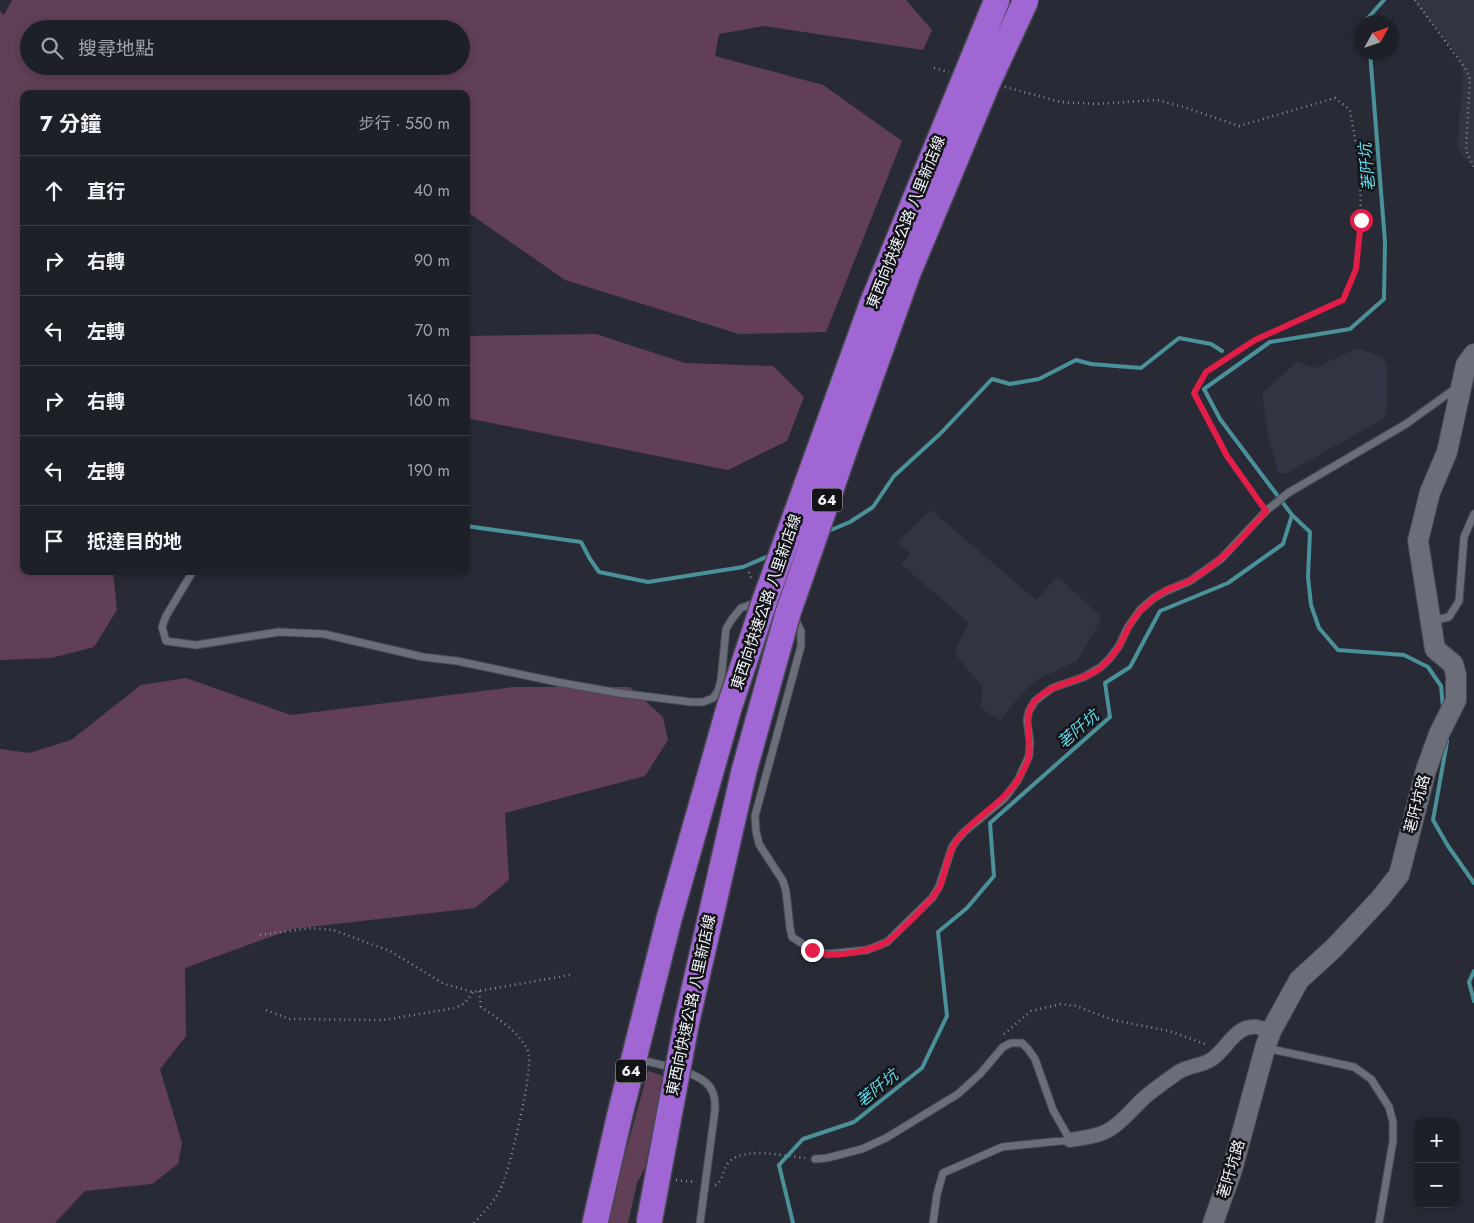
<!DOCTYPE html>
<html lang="zh-TW">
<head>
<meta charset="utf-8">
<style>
  :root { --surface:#1e2028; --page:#262830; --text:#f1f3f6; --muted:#a1a3a8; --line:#3c3e45 }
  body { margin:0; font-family:Jost,"Noto Sans TC",sans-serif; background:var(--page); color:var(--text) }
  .controls { position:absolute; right:15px; bottom:15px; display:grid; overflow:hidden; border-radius:10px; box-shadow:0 2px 8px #0003 }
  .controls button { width:45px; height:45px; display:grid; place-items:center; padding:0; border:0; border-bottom:1px solid var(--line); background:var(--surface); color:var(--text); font:25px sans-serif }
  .compass { position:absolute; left:1354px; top:15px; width:45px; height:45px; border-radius:50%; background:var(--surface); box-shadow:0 2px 8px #0003; rotate:50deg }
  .stop { position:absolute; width:15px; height:15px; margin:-11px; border:4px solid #e11d48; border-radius:50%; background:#fff }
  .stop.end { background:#e11d48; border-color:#fff; box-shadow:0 1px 5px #0008 }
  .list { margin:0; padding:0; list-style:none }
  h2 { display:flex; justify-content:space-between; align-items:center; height:65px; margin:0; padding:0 20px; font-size:21px }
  h2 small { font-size:16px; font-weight:400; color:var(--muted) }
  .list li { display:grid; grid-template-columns:32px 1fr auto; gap:15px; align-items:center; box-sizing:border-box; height:70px; padding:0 20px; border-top:1px solid var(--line) }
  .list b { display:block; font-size:19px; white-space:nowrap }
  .list em { font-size:16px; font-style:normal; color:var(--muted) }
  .icon { flex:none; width:28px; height:28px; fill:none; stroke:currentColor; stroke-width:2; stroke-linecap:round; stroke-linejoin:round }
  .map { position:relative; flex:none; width:1474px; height:1223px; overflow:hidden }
  .search { position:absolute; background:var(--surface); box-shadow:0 2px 8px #0003; left:20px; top:20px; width:450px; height:55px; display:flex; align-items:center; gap:12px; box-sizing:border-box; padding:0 18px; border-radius:28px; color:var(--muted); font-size:19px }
  .panel { position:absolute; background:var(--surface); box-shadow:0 2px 8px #0003; left:20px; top:90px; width:450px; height:485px; border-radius:10px }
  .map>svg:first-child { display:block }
  .built { fill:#303443 }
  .green { fill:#613f56; fill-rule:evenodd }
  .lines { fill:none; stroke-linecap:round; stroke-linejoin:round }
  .stream { stroke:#4b919a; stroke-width:4 }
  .lane-casing { stroke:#474951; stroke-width:9 }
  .street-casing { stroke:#474951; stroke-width:16 }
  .secondary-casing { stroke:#474951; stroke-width:22 }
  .highway-casing { stroke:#474951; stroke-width:28 }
  .path { stroke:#8a8d95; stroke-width:2.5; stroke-dasharray:1 4; stroke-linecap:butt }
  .lane { stroke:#6b6e79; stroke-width:7 }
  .street { stroke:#6b6e79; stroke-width:14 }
  .secondary { stroke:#6b6e79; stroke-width:20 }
  .highway { stroke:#9f66d4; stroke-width:25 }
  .highway-bridge-casing { stroke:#474951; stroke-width:28; stroke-linecap:butt }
  .highway-bridge { stroke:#9f66d4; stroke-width:25 }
  .route { stroke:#e11d48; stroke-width:6 }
  .labels { text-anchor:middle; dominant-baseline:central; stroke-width:5; stroke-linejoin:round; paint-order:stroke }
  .shield { fill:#131418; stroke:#afb1b6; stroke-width:1 }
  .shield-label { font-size:14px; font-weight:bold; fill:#f2f4fa }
  .street-label { font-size:15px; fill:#f2f4fa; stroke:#131418 }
  .water-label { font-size:16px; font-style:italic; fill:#62daeb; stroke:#131418 }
</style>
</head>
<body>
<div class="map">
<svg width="1474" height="1223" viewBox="0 0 1474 1223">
  <rect width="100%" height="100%" fill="#282b35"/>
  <!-- built -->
  <path class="built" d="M1413 0H1474V167L1465 159 1457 145 1463 78 1462 66 1457 54Z
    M1357 348 1382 357 1388 365 1387 409 1385 418 1287 473H1278L1268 435 1262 394 1297 361 1315 368Z
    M931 510 1036 600 1058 576 1102 618 1077 661 1038 679 1022 693 1000 721 980 707 982 700V687L959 659 955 650 969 623 901 564 910 554 898 542Z"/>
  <!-- green -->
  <path class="green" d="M12 0H906L932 30 923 50 764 26 719 34 715 56 823 85 902 141 826 332 739 334 565 280 466 211V94H24V571H113L117 610 94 647 51 658 0 660V11L4 15ZM29 29H461V66H29Z
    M596 334 685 363 773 366 804 397 787 441 728 470 466 418V336Z
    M186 678 291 715 513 687H630L663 717 668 740 645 776 505 813 509 880 475 908 292 929 185 968 186 1036 160 1069 182 1143 178 1164 152 1184 85 1191 55 1223H0V749L29 753 71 740 141 685Z
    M648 1071 664 1076 645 1168 637 1183 628 1223H606Z"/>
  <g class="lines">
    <!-- stream -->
    <path class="stream" d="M1367 22V19L1384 0
      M1292 515 1310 532 1308 577 1311 605 1319 628 1338 650 1404 655 1428 667 1441 686 1443 707
      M466 526 581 542 590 559 599 572 648 582 743 567 771 555
      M826 532 850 522 873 507 894 476 941 433 992 379 1010 384 1039 379 1076 360 1091 364 1141 368 1179 338 1211 344 1222 351
      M1447 736V742L1433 820 1448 846 1474 883
      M1474 971 1469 982 1474 1001
      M793 1223 779 1165 803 1139 854 1122 922 1068 947 1016 938 932 967 908 994 876 990 823 1110 717 1105 683 1130 667 1160 611 1228 583 1283 544 1292 515 1220 419 1204 389 1270 342 1350 329 1384 299 1385 242 1370 52"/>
    <defs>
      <path id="lane" d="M193 571 166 616 162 627 166 641 196 645 279 632 324 634 423 657 457 661 557 682 619 693 691 702H703L713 698 718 691 721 680 726 629 732 619 741 608 755 603H759
        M794 617 801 631V646L755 816 756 831 759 844 783 881 786 891 790 928 792 937 812 950 827 954 867 950 887 942 932 898 939 887 952 847 957 840 965 831 1004 799 1018 780 1029 756 1030 742 1027 720 1029 711 1035 701 1052 688 1084 677 1101 667 1110 658 1119 646 1128 627 1140 610 1154 598 1166 591 1190 581 1221 559 1266 511 1288 493 1406 424 1456 388
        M1431 621 1449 617 1459 601 1464 537 1474 514
        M1266 1048 1354 1067 1371 1079 1389 1107 1393 1122V1141L1379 1223
        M637 1059C656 1064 699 1071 710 1087 715 1094 715 1102 715 1110L700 1223
        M815 1159 827 1158 862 1149 886 1138 958 1094 980 1074 1003 1047 1011 1043H1022L1028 1049 1035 1059 1053 1110 1070 1140 1002 1147 943 1173 937 1194 933 1223"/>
      <path id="street" d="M1070 1140C1082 1138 1096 1137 1107 1131 1121 1124 1132 1109 1144 1098 1154 1089 1166 1081 1177 1073 1189 1065 1203 1066 1212 1059 1227 1049 1236 1024 1257 1027 1262 1028 1267 1030 1271 1031"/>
      <path id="secondary" d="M1213 1223 1232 1170 1265 1048 1271 1031 1299 980 1334 948 1380 899 1399 875 1426 770 1439 734 1456 700V675L1453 664 1435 649 1418 541 1430 492 1447 452 1466 365 1474 354"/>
      <path id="highway" d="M595 1223 620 1114 669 919"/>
    </defs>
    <!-- lane casing -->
    <use href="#lane" class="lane-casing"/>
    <!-- street casing -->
    <use href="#street" class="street-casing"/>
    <!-- secondary casing -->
    <use href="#secondary" class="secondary-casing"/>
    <!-- highway casing -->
    <use href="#highway" class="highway-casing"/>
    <!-- path -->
    <path class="path" d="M1415 0 1467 71 1470 79 1466 150 1474 167
      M934 68 949 72
      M1005 87 1061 102 1096 104 1157 100 1187 108 1239 126 1335 98 1350 110 1360 168 1361 220 1356 269 1343 300 1255 340 1206 372 1194 393 1227 456 1261 504
      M749 572 752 580
      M260 935 311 928 333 930 390 951 444 984 473 992 570 975
      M266 1010 289 1019 383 1020 455 1008 465 1003 473 992
      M1004 1034 1031 1011 1061 1004 1076 1006 1113 1020 1169 1031 1208 1045
      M676 1180 695 1182
      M715 1185C724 1181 722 1169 729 1162 745 1146 784 1156 805 1158
      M474 1223C483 1213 494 1202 500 1190 509 1174 535 1065 528 1051 519 1031 498 1019 481 1007L479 991"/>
    <!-- lane -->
    <use href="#lane" class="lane"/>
    <!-- street -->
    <use href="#street" class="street"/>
    <!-- secondary -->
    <use href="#secondary" class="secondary"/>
    <!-- highway -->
    <use href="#highway" class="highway"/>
    <defs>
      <path id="highway-bridge" d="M669 919 729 708 765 600 872 304 997 0
        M649 1223 687 1020 744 771 788 613 846 446 908 273 988 82 1026 0"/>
    </defs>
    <!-- highway-bridge casing -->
    <use href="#highway-bridge" class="highway-bridge-casing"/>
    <!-- highway-bridge -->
    <use href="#highway-bridge" class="highway-bridge"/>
  </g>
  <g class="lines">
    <!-- route -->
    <path class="route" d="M812 950C816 951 821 953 826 954 841 956 876 950 888 941 898 933 907 924 916 915 924 906 935 897 940 886 946 871 947 853 957 840 977 813 1008 803 1024 769 1026 765 1028 760 1029 755 1032 736 1021 717 1035 701 1052 682 1079 683 1099 669 1106 663 1114 655 1119 646 1126 634 1130 621 1140 611 1148 603 1157 595 1167 590 1175 586 1184 584 1191 580 1223 561 1242 538 1266 511L1227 456 1194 393 1206 372 1255 340 1343 300 1356 269 1361 220"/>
  </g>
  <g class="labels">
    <!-- shield labels -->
    <g class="shield">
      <rect x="812" y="488.5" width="30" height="23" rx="4"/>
      <rect x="616" y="1059.5" width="30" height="23" rx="4"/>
    </g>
    <g class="shield-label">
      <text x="827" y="500">64</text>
      <text x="631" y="1071">64</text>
    </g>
    <!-- street labels -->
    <g class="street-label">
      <text transform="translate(906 222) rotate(-68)">東西向快速公路 八里新店線</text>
      <text transform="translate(766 602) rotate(-71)">東西向快速公路 八里新店線</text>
      <text transform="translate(1417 804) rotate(-75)">荖阡坑路</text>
      <text transform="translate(691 1005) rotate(-78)">東西向快速公路 八里新店線</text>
      <text transform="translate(1231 1169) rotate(-73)">荖阡坑路</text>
    </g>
    <!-- water labels -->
    <g class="water-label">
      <text transform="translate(1367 167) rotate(-95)">荖阡坑</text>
      <text transform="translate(1078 729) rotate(-41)">荖阡坑</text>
      <text transform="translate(877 1088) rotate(-39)">荖阡坑</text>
    </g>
  </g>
</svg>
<div class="controls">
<button>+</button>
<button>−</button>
</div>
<svg class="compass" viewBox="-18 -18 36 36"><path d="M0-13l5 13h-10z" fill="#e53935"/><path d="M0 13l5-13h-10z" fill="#a1a3a8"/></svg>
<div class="stop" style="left:1361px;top:220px"></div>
<div class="stop end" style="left:812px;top:950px"></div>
<div class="search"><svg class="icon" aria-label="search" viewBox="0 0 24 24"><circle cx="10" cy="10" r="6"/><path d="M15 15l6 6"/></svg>搜尋地點</div>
<section class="panel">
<h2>7 分鐘<small>步行 · 550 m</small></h2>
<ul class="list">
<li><svg class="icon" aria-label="ahead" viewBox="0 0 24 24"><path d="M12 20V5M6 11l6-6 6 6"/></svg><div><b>直行</b></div><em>40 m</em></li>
<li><svg class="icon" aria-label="right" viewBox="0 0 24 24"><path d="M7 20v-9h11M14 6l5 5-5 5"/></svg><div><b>右轉</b></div><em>90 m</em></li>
<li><svg class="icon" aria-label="left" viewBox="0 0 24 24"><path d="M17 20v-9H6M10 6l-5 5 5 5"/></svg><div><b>左轉</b></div><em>70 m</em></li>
<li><svg class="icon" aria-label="right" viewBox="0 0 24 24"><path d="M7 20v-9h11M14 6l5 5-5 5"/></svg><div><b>右轉</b></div><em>160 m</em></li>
<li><svg class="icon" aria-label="left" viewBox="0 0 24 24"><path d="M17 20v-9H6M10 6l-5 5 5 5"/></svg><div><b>左轉</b></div><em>190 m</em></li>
<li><svg class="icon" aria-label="arrive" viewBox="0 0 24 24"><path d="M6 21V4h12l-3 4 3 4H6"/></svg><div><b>抵達目的地</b></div></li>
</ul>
</section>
</div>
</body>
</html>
